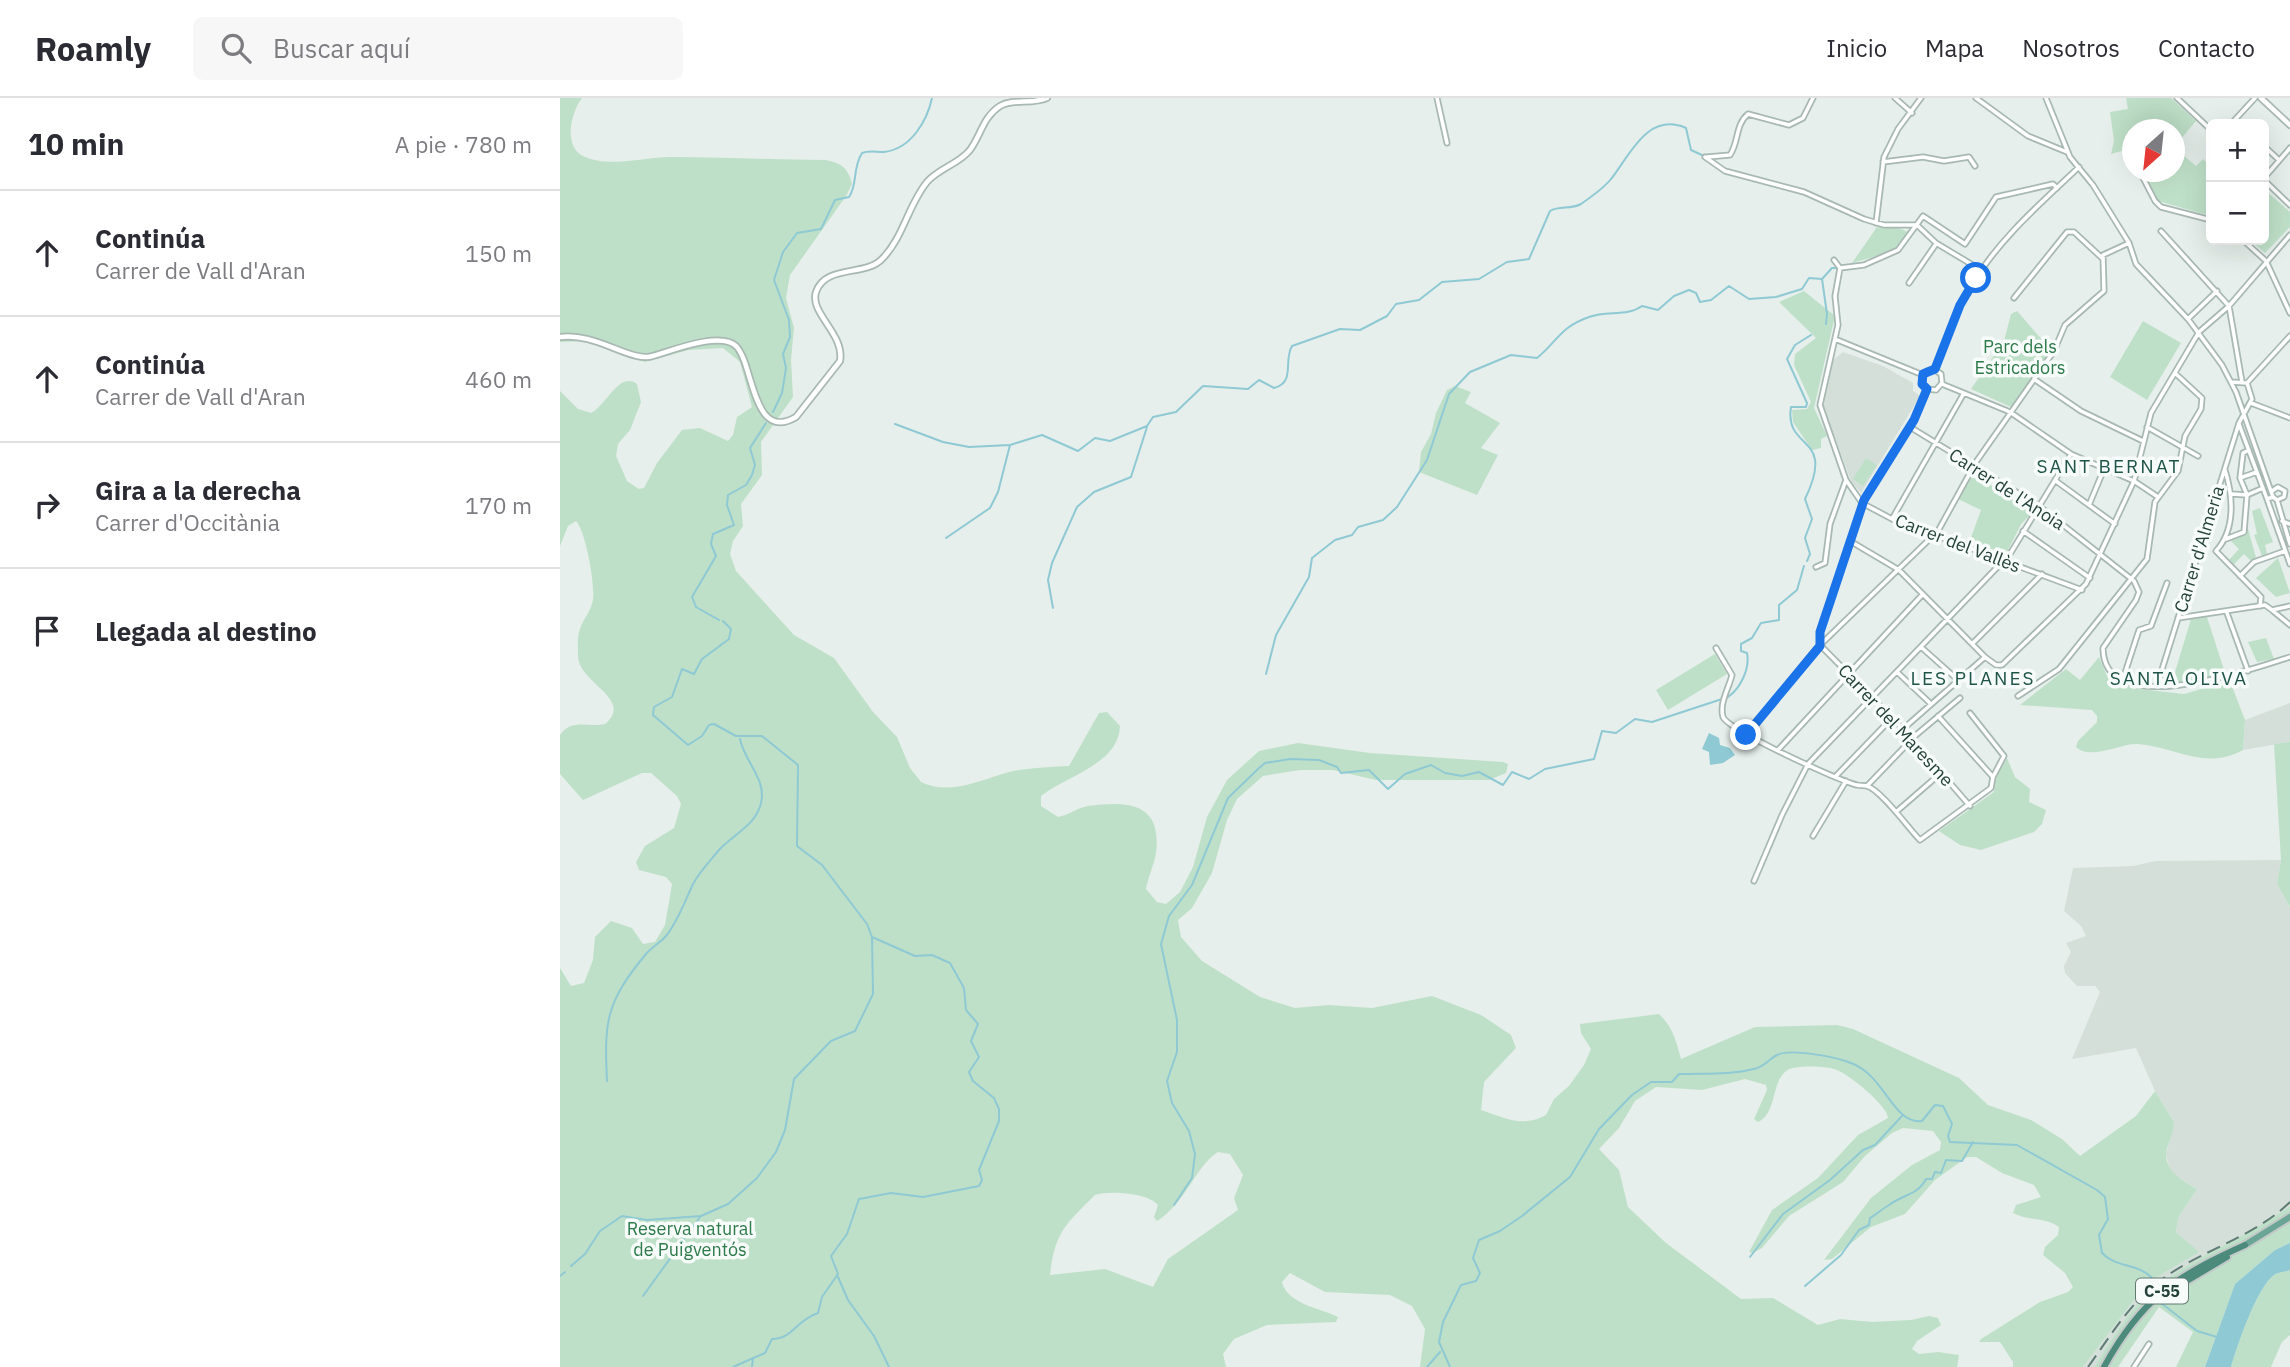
<!DOCTYPE html>
<html lang="es">
<head>
<meta charset="utf-8">
<style>
  :root { --surface:#fff; --page:#f7f7f7; --text:#2b2b33; --muted:#7c7c81; --line:#e1e1e2 }
  body { margin:0; font-family:"IBM Plex Sans",sans-serif; background:var(--page); color:var(--text) }
  .controls { position:absolute; right:21px; top:21px; display:grid; overflow:hidden; border-radius:10px; box-shadow:0 7px 28px #0002 }
  .controls button { width:63px; height:63px; display:grid; place-items:center; padding:0; border:0; border-bottom:2px solid var(--line); background:var(--surface); color:var(--text); font:35px sans-serif }
  .compass { position:absolute; left:1562px; top:21px; width:63px; height:63px; border-radius:50%; background:var(--surface); box-shadow:0 7px 28px #0002; rotate:207deg }
  .stop { position:absolute; width:21px; height:21px; margin:-16px; border:5px solid #1a73e8; border-radius:50%; background:#fff }
  .stop.end { background:#1a73e8; border-color:#fff; box-shadow:0 2px 7px #0008 }
  .list { margin:0; padding:0; list-style:none }
  h2 { display:flex; justify-content:space-between; align-items:center; height:91px; margin:0; padding:0 28px; font-size:30px }
  h2 small { font-size:23px; font-weight:400; color:var(--muted) }
  .list li { display:grid; grid-template-columns:46px 1fr auto; gap:21px; align-items:center; box-sizing:border-box; height:126px; padding:0 28px; border-top:2px solid var(--line) }
  .list b { display:block; font-size:26px; white-space:nowrap }
  .list p { margin:0; font-size:23px; white-space:nowrap; color:var(--muted) }
  .list em { font-size:23px; font-style:normal; color:var(--muted) }
  .icon { flex:none; width:38px; height:38px; fill:none; stroke:currentColor; stroke-width:2; stroke-linecap:round; stroke-linejoin:round }
  .map { position:relative; flex:none; width:1730px; height:1269px; overflow:hidden }
  header { display:flex; align-items:center; gap:42px; box-sizing:border-box; height:98px; padding:0 35px; background:var(--surface); border-bottom:2px solid var(--line) }
  header strong { font-size:33px }
  nav { display:flex; gap:38px; margin-inline-start:auto; font-size:24px }
  .search { width:490px; height:63px; background:var(--page); display:flex; align-items:center; gap:18px; box-sizing:border-box; padding:0 24px; border-radius:10px; color:var(--muted); font-size:26px }
  main { display:flex }
  aside { flex:1; background:var(--surface) }
  .map>svg:first-child { display:block }
  .built { fill:#d4dfda }
  .green { fill:#bfe0c8; fill-rule:evenodd }
  .water { fill:#8ec9d4 }
  .lines { fill:none; stroke-linecap:round; stroke-linejoin:round }
  .stream { stroke:#8ec9d4; stroke-width:2 }
  .minor-casing { stroke:#a8b8b2; stroke-width:7 }
  .tertiary-casing { stroke:#a8b8b2; stroke-width:8 }
  .primary-casing { stroke:#c2cac8; stroke-width:10 }
  .trunk-casing { stroke:#c2cac8; stroke-width:10 }
  .minor { stroke:#fff; stroke-width:3.5 }
  .tertiary { stroke:#fff; stroke-width:4.5 }
  .primary { stroke:#6aa596; stroke-width:6 }
  .trunk { stroke:#4c8a7c; stroke-width:6 }
  .rail { stroke:#5f7d75; stroke-width:2; stroke-dasharray:14 7; stroke-linecap:butt }
  .route { stroke:#1a73e8; stroke-width:9 }
  .labels { text-anchor:middle; dominant-baseline:central; stroke-width:7; stroke-linejoin:round; paint-order:stroke }
  .shield { fill:#f7fbf9; stroke:#637a73; stroke-width:2 }
  .shield-label { font-size:16px; font-weight:bold; fill:#24423a }
  .park-label { font-size:18px; fill:#2d7a4b; stroke:#f7fbf9 }
  .street-label { font-size:18px; fill:#24423a; stroke:#f7fbf9 }
  .neighbourhood-label { font-size:19px; letter-spacing:2px; fill:#1f5548; stroke:#f7fbf9 }
</style>
</head>
<body>
<header>
<strong>Roamly</strong>
<div class="search"><svg class="icon" aria-label="search" viewBox="0 0 24 24"><circle cx="10" cy="10" r="6"/><path d="M15 15l6 6"/></svg>Buscar aquí</div>
<nav><a>Inicio</a><a>Mapa</a><a>Nosotros</a><a>Contacto</a></nav>
</header>
<main>
<aside>
<h2>10 min<small>A pie · 780 m</small></h2>
<ul class="list">
<li><svg class="icon" aria-label="ahead" viewBox="0 0 24 24"><path d="M12 20V5M6 11l6-6 6 6"/></svg><div><b>Continúa</b><p>Carrer de Vall d'Aran</p></div><em>150 m</em></li>
<li><svg class="icon" aria-label="ahead" viewBox="0 0 24 24"><path d="M12 20V5M6 11l6-6 6 6"/></svg><div><b>Continúa</b><p>Carrer de Vall d'Aran</p></div><em>460 m</em></li>
<li><svg class="icon" aria-label="right" viewBox="0 0 24 24"><path d="M7 20v-9h11M14 6l5 5-5 5"/></svg><div><b>Gira a la derecha</b><p>Carrer d'Occitània</p></div><em>170 m</em></li>
<li><svg class="icon" aria-label="arrive" viewBox="0 0 24 24"><path d="M6 21V4h12l-3 4 3 4H6"/></svg><div><b>Llegada al destino</b></div></li>
</ul>
</aside>
<div class="map">
<svg width="1730" height="1269" viewBox="0 0 1730 1269">
  <rect width="100%" height="100%" fill="#e6efeb"/>
  <!-- built -->
  <path class="built" d="M1283 254 1323 268 1353 285V293L1360 298 1301 395 1291 383 1262 304 1273 262Z
    M1730 605V644L1683 652 1685 622Z
    M1721 762 1717 786 1730 809V1108L1703 1128 1604 1183 1583 1201 1534 1269H1523L1580 1194 1592 1182 1638 1154 1616 1134 1618 1120 1637 1091 1613 1076 1610 1072 1606 1056 1614 1024 1595 993 1576 950 1512 961 1540 894 1535 888H1517L1505 875 1504 868 1511 854 1506 845 1526 838 1521 828 1504 813 1513 770 1573 768 1596 763Z"/>
  <!-- green -->
  <path class="green" d="M0 0H22C11 14 3 48 23 58 50 71 86 58 114 59 165 59 215 62 265 62 282 65 288 70 292 86L286 98 230 177 226 200 234 230 231 262 233 299 201 344 202 377 181 406 183 428 173 443 170 456 176 473 234 537 274 560 313 614 337 639 350 670 361 684C387 697 417 684 442 676 460 670 490 669 509 668L539 615 547 614 560 628C559 666 506 678 481 698V708L498 719C509 717 517 710 528 708 568 703 602 704 596 755 594 767 588 779 586 791L597 804 606 806 620 794 633 769 647 719 667 682 699 653 738 645 810 655 943 664 948 666 946 675 929 682H816L773 672H740L703 678 677 701 667 722 652 775 632 810 618 822 621 839 642 863 700 899 735 910 769 907 812 910 872 898 921 917 951 937 956 950 924 984 921 1012C945 1020 962 1030 986 1017L994 1001 1009 988 1024 967 1031 951 1021 935 1020 926 1099 916C1113 929 1116 943 1121 961L1195 929 1277 927 1293 931 1399 980 1428 1007 1471 1022 1502 1041 1520 1058 1576 1018 1595 993 1614 1024C1614 1032 1611 1039 1608 1047 1600 1070 1620 1081 1637 1091L1618 1120 1616 1134 1639 1154 1592 1182 1580 1194 1523 1269H1453V1264L1440 1244H1419L1421 1241 1480 1204 1508 1194 1513 1189 1505 1175 1483 1157 1485 1149 1498 1137 1499 1129C1484 1119 1468 1123 1453 1115L1456 1107 1481 1099 1474 1087 1442 1075 1416 1059H1407L1375 1082 1345 1116 1311 1129 1272 1161 1264 1162 1311 1100 1352 1067 1380 1052 1381 1044 1373 1033 1343 1030 1332 1035 1305 1058 1283 1084 1229 1118 1202 1150 1193 1155 1189 1154 1212 1112 1258 1080 1298 1037 1328 1020C1328 1008 1287 974 1274 971 1264 968 1234 967 1226 973 1211 985 1217 1015 1198 1024L1194 1021 1207 992 1206 987 1185 981 1142 992 1096 989 1075 1003 1059 1030 1039 1051 1059 1072 1068 1109 1106 1145 1181 1201 1213 1200 1258 1227 1280 1221 1312 1224 1351 1222 1369 1218 1378 1220 1381 1227 1357 1243 1352 1251 1359 1256 1378 1254 1399 1257 1397 1269H860L865 1231 852 1208 830 1197 765 1194 730 1175 722 1184C727 1206 760 1210 778 1219L776 1224 707 1227 674 1241 663 1256 666 1269H0V870L11 888 24 885 33 862 35 839 51 823 72 830 83 846 95 844 105 827 112 786 106 779 79 772 76 764 85 748 114 730 121 706 117 698 91 675H82L23 702 0 676V637C12 620 29 630 45 626 75 600 17 585 18 557 18 549 17 538 20 531 23 521 32 512 33 501 35 486 26 434 16 423L8 428 0 448V293L18 311 31 315C47 307 59 273 77 286L81 304 70 332 58 346 56 358 67 383 79 391 84 390 97 365 122 332 140 330 168 343 173 337 177 319 192 309 180 264 163 250 128 252 85 264 28 243 0 244ZM658 1054 670 1056 683 1077 674 1100 678 1112 608 1161 593 1189 545 1171 490 1177C495 1134 505 1127 535 1097 549 1092 589 1095 598 1107L594 1119 597 1123C626 1105 636 1067 658 1054Z
    M1566 0H1611L1636 23 1615 48V32H1573L1572 50 1551 56 1554 43 1550 14 1568 11Z
    M1618 53 1636 68 1643 61 1651 69V118L1598 103 1584 74H1615V56Z
    M1704 91 1730 114V129L1705 155 1690 142H1704Z
    M1317 129 1339 130 1348 134 1338 152 1292 165Z
    M1244 193 1275 218 1254 310 1267 338 1261 341V350L1252 352 1233 324 1232 312 1247 311 1251 304 1234 267 1235 256 1256 240 1219 204Z
    M1457 213 1491 252 1451 309 1411 291 1444 243 1451 216Z
    M1583 223 1621 245 1587 302 1550 279Z
    M895 288 911 294 905 305 940 325 921 350 938 357 917 397 859 374 861 354 871 336 876 315 887 292Z
    M1306 360 1317 367 1303 388 1293 381Z
    M1413 376 1473 414 1461 426 1446 456 1409 445 1421 412 1398 401Z
    M1700 410 1713 444 1705 447 1707 456 1702 458 1694 437 1697 436 1692 413Z
    M1687 427 1696 460 1691 463 1684 456 1672 468 1668 463 1679 451 1670 442 1685 435Z
    M1718 460 1730 495 1716 499 1696 480Z
    M1647 519 1665 575 1621 588 1612 584 1631 521Z
    M1706 540 1714 561 1697 564 1688 544Z
    M1155 556 1167 576 1108 612 1096 592Z
    M1539 559 1547 578 1571 590 1624 596 1670 583 1685 622 1683 652C1645 673 1616 649 1578 646 1560 645 1531 663 1516 649L1518 643 1537 624V618L1532 612 1460 607 1506 571 1520 582Z
    M1730 644V809L1717 786 1721 762 1714 646Z
    M1447 660 1455 679 1470 691 1469 704 1486 712 1482 726 1474 734 1421 752 1400 747 1379 733 1434 694 1437 677Z
    M1730 1108V1145L1715 1152 1675 1186 1645 1269H1616L1633 1234 1599 1209 1558 1269H1534C1549 1246 1565 1218 1585 1199 1624 1161 1685 1142 1730 1108Z
    M1730 1172V1237L1722 1244 1711 1269H1671C1677 1248 1697 1189 1714 1177 1717 1174 1725 1174 1730 1172Z"/>
  <!-- water -->
  <path class="water" d="M1149 635 1159 640 1160 647 1170 650 1175 657 1163 665 1150 667 1149 654 1142 651Z
    M1730 1145V1172C1725 1174 1717 1174 1714 1177 1697 1189 1677 1248 1671 1269H1645L1675 1186 1715 1152Z"/>
  <g class="lines">
    <!-- stream -->
    <path class="stream" d="M1266 226 1267 216 1262 181 1272 170H1280
      M213 314 222 295 226 270 223 256 230 239 229 222 214 182 223 154 237 135 261 131 275 102 289 99C298 86 292 71 302 55 309 52 316 54 324 54 351 51 367 23 372 0
      M335 326 383 344 409 349 450 347 482 337 518 353 535 340 550 343 587 328 593 319 616 314 643 288 688 291 699 282 714 290C736 284 723 263 732 248L780 231 800 232 827 218 836 206 859 202 882 184 919 181 947 164 969 161 990 113C1000 107 1010 112 1021 106 1031 99 1044 90 1051 81 1069 59 1087 13 1126 30L1131 52 1144 58
      M386 440 430 410 438 394 450 347
      M1247 463 1250 456 1245 440 1252 421 1245 401C1277 335 1224 354 1231 309H1246L1247 305 1227 261 1235 247 1251 237
      M493 510 488 482 492 465 517 409 534 394 571 379 587 329
      M159 522 136 509 132 499 156 458 151 446 153 436 174 427 167 407 168 397 186 387 192 377 195 367 190 350 206 325
      M163 523 171 531 169 541 142 561 134 576 122 571 112 599 94 609 93 617 128 647 142 638 149 627 154 626 176 638H202L238 667 237 748 262 767 307 826 312 839 355 858 372 857 390 865 404 890 406 912 418 926 411 943 419 959 409 974 413 983 434 1000 439 1011V1023L419 1072 422 1082 419 1088 363 1099 331 1095 299 1101 287 1136 271 1158 278 1176 262 1199 258 1215C236 1222 233 1241 212 1241L205 1255 173 1269
      M706 576 716 537 749 479 752 460 775 442 792 437 798 429 823 422 837 409 867 362 889 296 910 274 951 257 977 260C997 244 1000 229 1029 219 1047 212 1067 219 1082 208L1098 212 1114 198 1129 192 1136 195 1140 204 1151 202 1169 188 1189 201 1216 199 1242 191 1249 180 1262 181
      M1168 599C1181 590 1190 570 1187 555L1181 553V546L1192 540 1201 525 1219 522V507L1237 492 1244 468
      M47 983C44 923 46 904 86 856 92 849 100 845 106 838 118 823 125 803 133 786 140 773 150 763 159 752 174 736 196 727 201 705 207 681 184 663 180 641
      M614 1107 632 1080 635 1056 629 1033 612 1005 607 983 617 954V922L601 846 609 818 632 787 668 700 698 671 705 665 730 661 759 662 777 669 781 675 809 672 828 691 845 676 871 667 885 675 902 678 919 674 943 687 952 674 969 681 985 671 1034 661 1042 633 1056 635 1075 621 1092 624 1162 601
      M1190 1159 1223 1116 1270 1082 1303 1052 1315 1047 1342 1018
      M11 1168 25 1156 40 1133 62 1118 87 1122 141 1118 168 1106 197 1080 216 1054 225 1032 234 981 271 943 295 933 313 896 312 839
      M0 1178 5 1174
      M278 1179 288 1202 314 1238 329 1269
      M1245 1188 1281 1157 1299 1132 1309 1127 1310 1120C1317 1116 1322 1111 1329 1107 1342 1097 1358 1097 1366 1081H1372L1375 1074 1381 1075 1386 1062 1402 1063 1413 1044
      M83 1198 140 1119
      M1601 1205 1637 1233 1657 1239
      M192 1269 193 1260
      M867 1269 880 1254
      M890 1269 879 1244 883 1224 901 1187 916 1183 920 1175 913 1160 919 1142 940 1133 962 1118 1010 1079 1039 1031 1072 997 1091 984H1112L1119 976C1144 975 1170 977 1194 971 1204 969 1209 961 1217 957 1230 950 1276 959 1291 965 1325 977 1333 1027 1362 1023L1375 1007 1383 1008 1392 1026 1388 1038 1390 1044 1457 1047 1537 1092 1545 1099 1548 1121 1539 1137 1542 1155C1556 1170 1578 1165 1592 1180"/>
    <defs>
      <path id="minor" d="M877 0 887 45
        M1335 0 1352 15
        M1416 0 1468 38 1507 54
        M1486 0 1510 59 1533 87 1569 145 1576 166 1628 221 1662 267 1676 294 1713 399
        M1617 0 1651 32
        M1671 26 1695 0
        M1704 48 1719 62
        M1570 53 1573 58
        M1145 59 1165 73 1244 94 1304 121 1324 127H1357L1376 145 1421 172
        M1147 59 1170 57C1179 44 1175 27 1188 16L1229 27 1243 20 1253 0
        M1323 64 1363 59 1384 63 1409 59 1415 68
        M1580 74 1595 103 1601 109 1651 122
        M1704 80 1730 50
        M1704 82 1730 107
        M1316 125 1324 59 1338 31 1361 0
        M1601 133 1669 208 1682 284
        M1683 142 1706 163 1730 215
        M1274 162 1280 170 1275 198 1278 227 1260 307 1286 382 1302 405 1332 421 1522 492
        M1280 170 1304 167 1338 152 1363 118 1405 146 1436 99 1493 86 1497 90
        M1349 185 1376 146
        M1454 200 1507 134H1514L1542 160
        M1628 221 1657 193
        M1275 241 1363 277
        M1375 272C1386 244 1395 213 1411 188 1439 141 1480 106 1519 69
        M1474 281 1521 313 1583 343
        M1671 284 1687 285
        M1687 285 1730 238
        M1382 286 1450 314 1511 356 1574 383 1598 399
        M1368 291 1376 292 1382 285 1381 276 1375 272
        M1368 291 1362 286V278L1367 273 1375 272
        M1691 305 1730 320
        M1679 326 1707 401 1713 399 1717 402
        M1350 329 1479 408 1574 483 1579 494 1576 502 1543 550C1543 624 1693 571 1730 559
        M1587 329 1638 358
        M1665 372C1673 398 1676 431 1656 453L1701 499 1700 508
        M1680 380 1697 374
        M1496 383 1555 426
        M1712 393 1718 389 1725 393 1724 399 1717 402
        M1672 396 1687 397 1703 390
        M1707 401 1730 466
        M1717 402 1730 446
        M1529 407 1544 371
        M1332 421 1404 295
        M1722 423 1730 426
        M1463 433 1530 480
        M1666 441 1684 434 1687 397 1680 380 1683 355 1689 352
        M1290 443 1339 472 1425 559 1436 567H1442L1526 486 1574 383 1591 315 1639 234 1669 208 1730 137
        M1256 469 1265 465 1270 426 1286 382
        M1680 478 1694 464 1725 453
        M1713 513 1730 527
        M1667 515 1688 573
        M1618 520 1705 507 1712 512 1730 508
        M1413 545 1482 476
        M1260 548V534L1304 402 1354 322 1368 291
        M1261 548 1343 631 1410 708
        M1361 549 1398 582
        M1156 550 1172 577C1169 590 1159 605 1163 619 1168 632 1279 683 1297 687 1300 688 1304 687 1307 688 1321 692 1349 731 1360 742L1431 690 1433 679 1444 658 1410 615
        M1337 574 1371 606
        M1563 581 1579 532 1591 528 1607 485
        M1603 588 1600 578 1679 325 1692 301 1687 285
        M1458 598 1499 571 1587 461 1595 404 1618 373 1625 338 1641 311 1642 300 1616 276
        M1378 618 1433 679
        M1343 631 1425 559
        M1186 637 1256 551 1378 433 1416 364 1494 253 1505 227 1544 193 1543 157 1569 145
        M1218 652 1363 496
        M1275 679 1332 620
        M1307 688 1356 637 1400 600
        M1336 714 1381 675
        M1253 738 1286 683
        M1194 783 1222 717 1248 666 1450 456 1511 356
        M1574 1269 1589 1246"/>
      <path id="tertiary" d="M1701 0 1730 27
        M0 239C36 234 71 265 93 258 111 253 160 233 176 248 194 266 192 345 236 319L280 263C285 236 249 215 256 194 265 167 304 178 321 162 343 141 348 107 367 84 379 70 399 66 410 52 421 37 423 19 440 8 454 0 472 7 487 0"/>
      <path id="primary" d="M1685 1147 1730 1119"/>
      <path id="trunk" d="M1605 1196 1667 1159
        M1544 1269C1581 1201 1616 1178 1685 1147"/>
    </defs>
    <!-- minor casing -->
    <use href="#minor" class="minor-casing"/>
    <!-- tertiary casing -->
    <use href="#tertiary" class="tertiary-casing"/>
    <!-- primary casing -->
    <use href="#primary" class="primary-casing"/>
    <!-- trunk casing -->
    <use href="#trunk" class="trunk-casing"/>
    <!-- minor -->
    <use href="#minor" class="minor"/>
    <!-- tertiary -->
    <use href="#tertiary" class="tertiary"/>
    <!-- primary -->
    <use href="#primary" class="primary"/>
    <!-- trunk -->
    <use href="#trunk" class="trunk"/>
    <!-- rail -->
    <path class="rail" d="M1528 1269C1550 1239 1570 1204 1601 1182 1641 1152 1693 1140 1730 1104"/>
  </g>
  <g class="lines">
    <!-- route -->
    <path class="route" d="M1186 637 1260 548V534L1304 402 1354 322 1367 291 1362 286 1363 276 1375 271 1400 207 1416 180"/>
  </g>
  <g class="labels">
    <!-- shield labels -->
    <rect class="shield" x="1576" y="1180.5" width="52" height="25" rx="5"/>
    <g class="shield-label">
      <text x="1602" y="1193">C-55</text>
    </g>
    <!-- park labels -->
    <g class="park-label">
      <text x="1460" y="248">Parc dels<tspan x="1460" dy="21">Estricadors</tspan></text>
      <text x="130" y="1130">Reserva natural<tspan x="130" dy="21">de Puigventós</tspan></text>
    </g>
    <!-- street labels -->
    <g class="street-label">
      <text transform="translate(1447 391) rotate(33)">Carrer de l'Anoia</text>
      <text transform="translate(1398 445) rotate(21)">Carrer del Vallès</text>
      <text transform="translate(1639 451) rotate(-73)">Carrer d'Almeria</text>
      <text transform="translate(1336 627) rotate(47)">Carrer del Maresme</text>
    </g>
    <!-- neighbourhood labels -->
    <g class="neighbourhood-label">
      <text x="1549" y="368">SANT BERNAT</text>
      <text x="1413" y="580">LES PLANES</text>
      <text x="1619" y="580">SANTA OLIVA</text>
    </g>
  </g>
</svg>
<div class="controls">
<button>+</button>
<button>−</button>
</div>
<svg class="compass" viewBox="-18 -18 36 36"><path d="M0-13l5 13h-10z" fill="#e53935"/><path d="M0 13l5-13h-10z" fill="#7c7c81"/></svg>
<div class="stop" style="left:1416px;top:180px"></div>
<div class="stop end" style="left:1186px;top:637px"></div>
</div>
</main>
</body>
</html>
